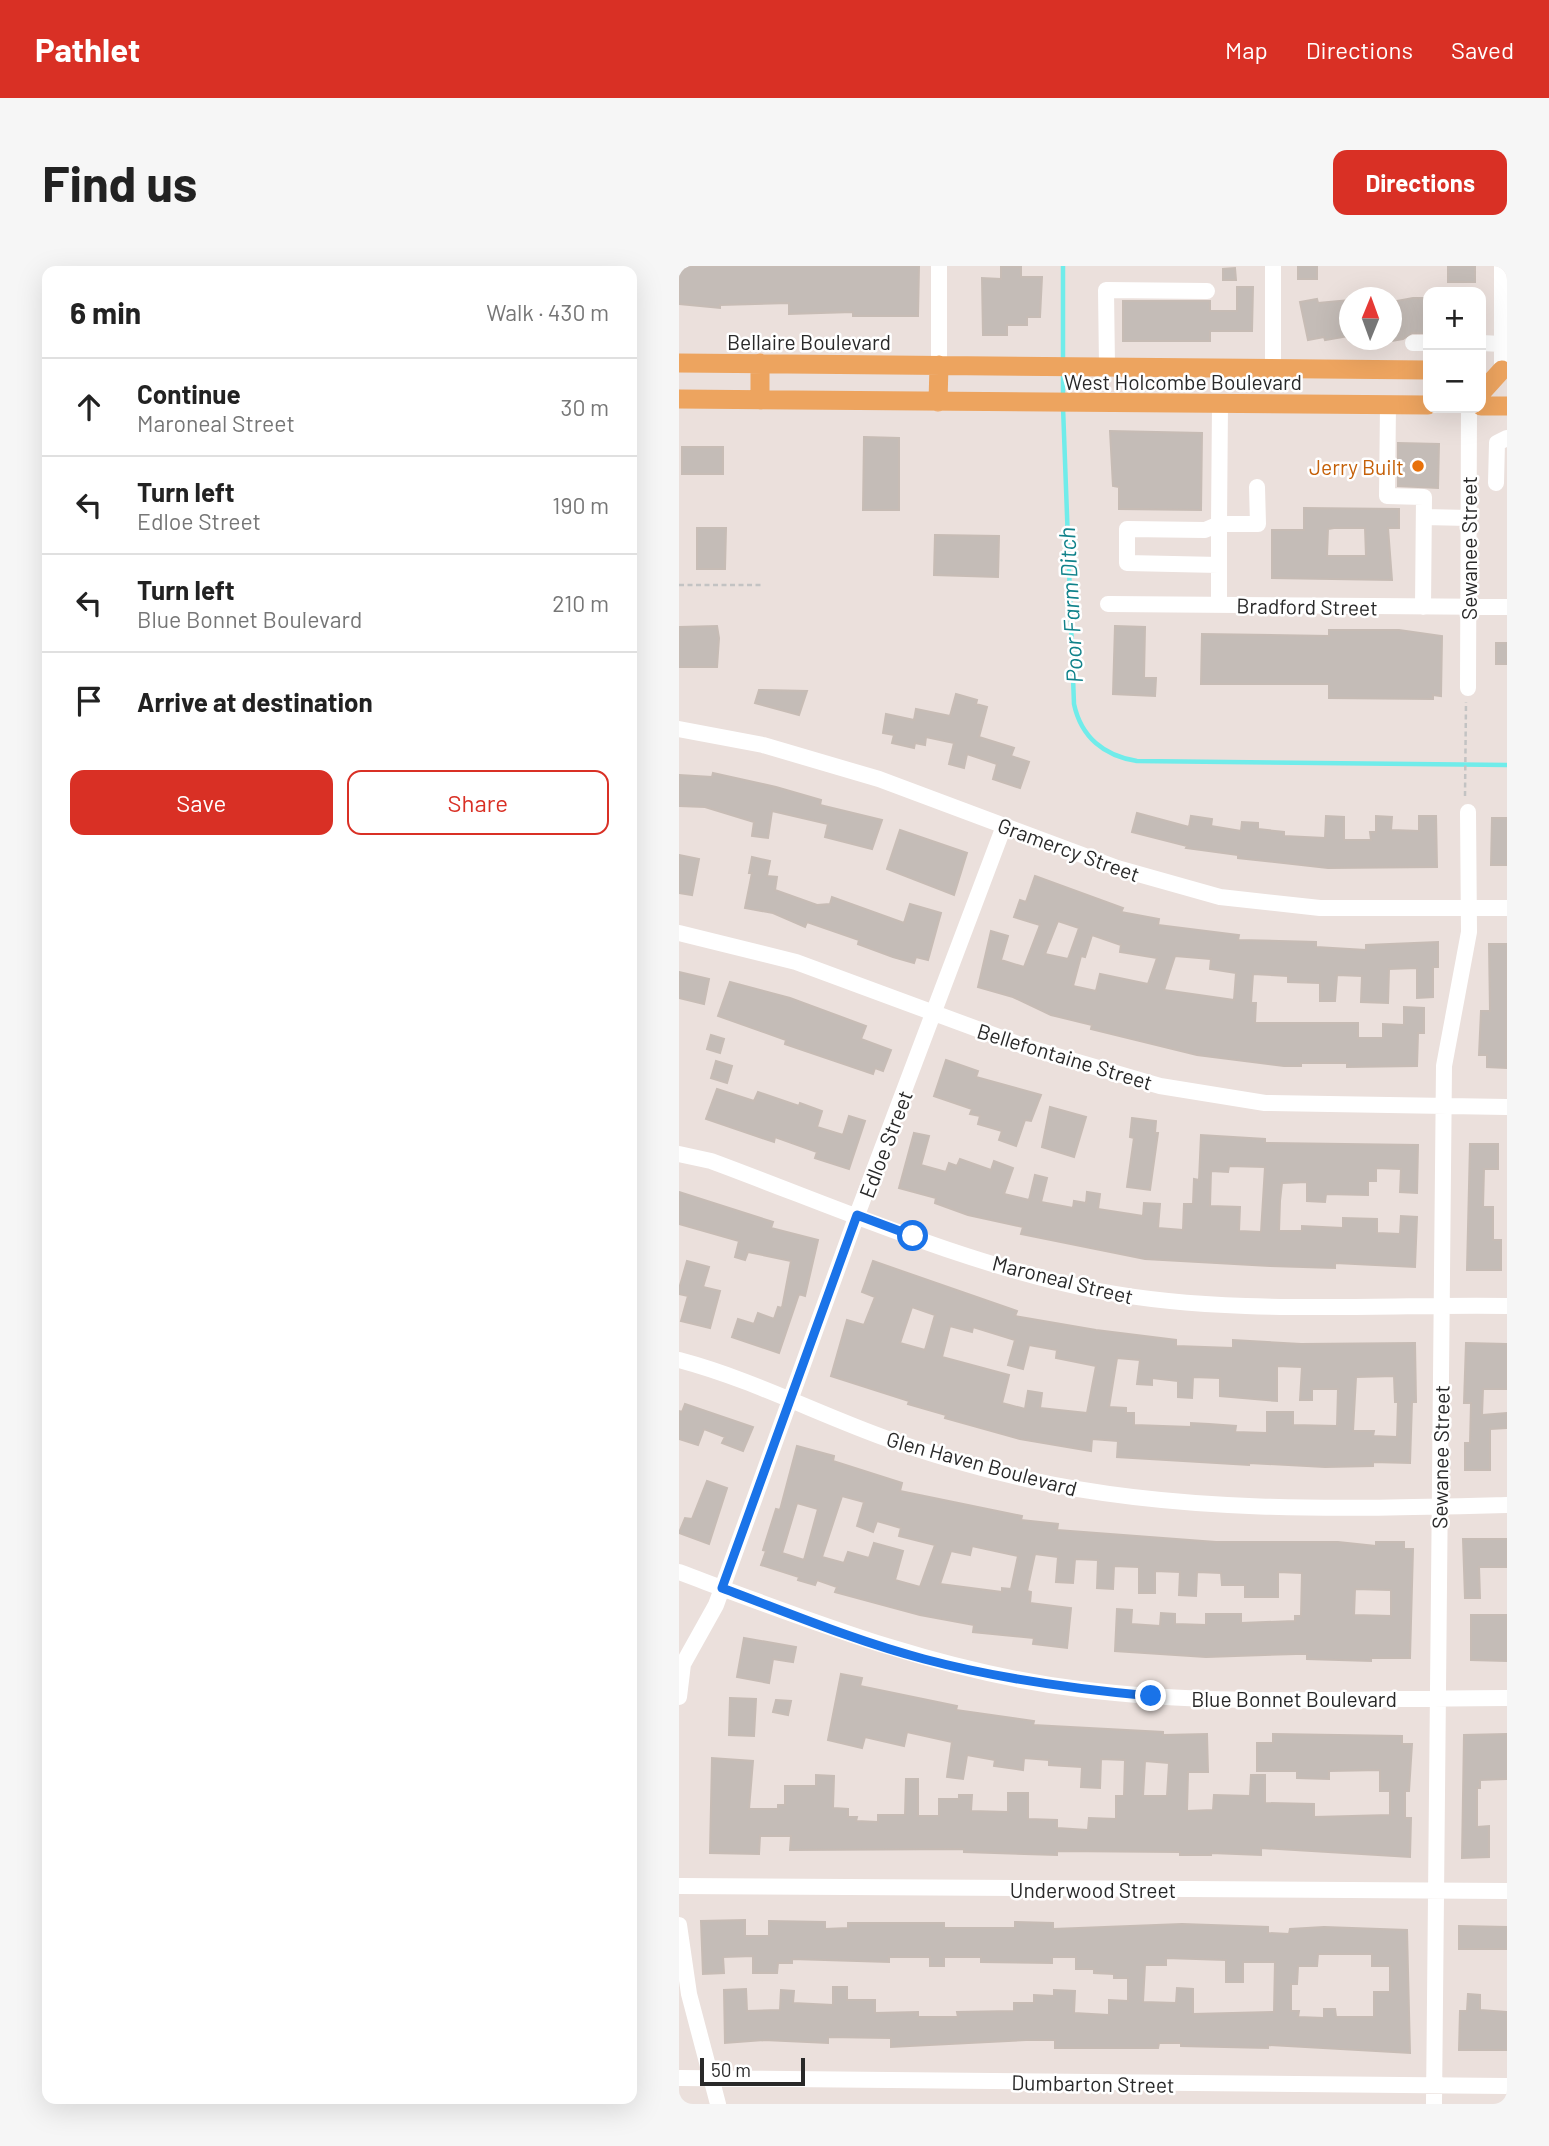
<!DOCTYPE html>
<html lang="en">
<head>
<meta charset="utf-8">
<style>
  :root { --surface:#fff; --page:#f6f6f6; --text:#222; --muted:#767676; --line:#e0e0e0; --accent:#d93025 }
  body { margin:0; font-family:Barlow,sans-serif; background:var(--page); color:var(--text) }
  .controls { position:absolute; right:21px; top:21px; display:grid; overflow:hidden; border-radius:14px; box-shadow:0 7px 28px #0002 }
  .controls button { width:63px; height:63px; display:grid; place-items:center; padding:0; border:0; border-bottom:2px solid var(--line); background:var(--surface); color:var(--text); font:35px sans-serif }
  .compass { position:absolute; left:660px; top:21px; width:63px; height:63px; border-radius:50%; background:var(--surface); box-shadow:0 7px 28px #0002; rotate:1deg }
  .scale { position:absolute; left:21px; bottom:18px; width:105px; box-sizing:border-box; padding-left:7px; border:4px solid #292929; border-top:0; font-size:19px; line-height:24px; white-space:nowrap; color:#292929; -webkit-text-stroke:5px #fff; paint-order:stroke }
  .stop { position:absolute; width:21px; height:21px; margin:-16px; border:5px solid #1a73e8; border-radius:50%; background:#fff }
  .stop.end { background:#1a73e8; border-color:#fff; box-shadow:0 2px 7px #0008 }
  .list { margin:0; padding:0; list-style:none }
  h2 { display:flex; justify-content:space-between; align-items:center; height:91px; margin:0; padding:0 28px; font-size:30px }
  h2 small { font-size:23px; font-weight:400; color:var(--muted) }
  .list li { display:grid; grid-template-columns:46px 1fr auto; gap:21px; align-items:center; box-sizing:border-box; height:98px; padding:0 28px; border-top:2px solid var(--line) }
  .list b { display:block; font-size:26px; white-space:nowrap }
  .list p { margin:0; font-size:23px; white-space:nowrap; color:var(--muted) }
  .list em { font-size:23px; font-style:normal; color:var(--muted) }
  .actions { display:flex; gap:14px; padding:21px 28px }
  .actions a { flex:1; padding:16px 0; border:2px solid var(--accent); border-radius:14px; text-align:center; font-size:24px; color:var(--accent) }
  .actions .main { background:var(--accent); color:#fff }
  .icon { flex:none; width:38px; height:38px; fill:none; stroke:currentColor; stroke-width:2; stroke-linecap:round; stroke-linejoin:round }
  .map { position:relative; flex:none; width:828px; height:1838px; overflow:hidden; border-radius:14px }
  header { display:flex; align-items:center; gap:42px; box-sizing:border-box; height:98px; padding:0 35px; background:var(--accent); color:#fff }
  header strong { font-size:33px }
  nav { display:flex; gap:38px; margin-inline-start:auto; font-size:24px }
  .intro { display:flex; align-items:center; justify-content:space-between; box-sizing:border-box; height:168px; padding:0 42px }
  h1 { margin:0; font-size:49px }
  .button { padding:18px 32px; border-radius:14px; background:var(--accent); color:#fff; font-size:24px; font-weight:700 }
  main { display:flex; gap:42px; padding:0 42px }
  aside { flex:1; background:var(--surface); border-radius:14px; box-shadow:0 7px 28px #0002 }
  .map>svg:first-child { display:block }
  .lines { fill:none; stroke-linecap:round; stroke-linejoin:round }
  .stream { stroke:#70ecea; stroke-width:4.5 }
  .building { fill:#c4bcb7; stroke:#c7bcb5; stroke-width:2; fill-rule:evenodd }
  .path { stroke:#c3c3c3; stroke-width:2.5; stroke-dasharray:5 3.5; stroke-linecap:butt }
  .minor { stroke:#fff; stroke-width:16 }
  .major { stroke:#eda45f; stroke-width:19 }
  .route { stroke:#1a73e8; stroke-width:9 }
  .food-dot { fill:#e8710a; stroke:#fff; stroke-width:2.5 }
  .labels { text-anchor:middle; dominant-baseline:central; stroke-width:5; stroke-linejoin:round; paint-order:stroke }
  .street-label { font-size:21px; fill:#292929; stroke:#fff }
  .food-label { font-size:21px; fill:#c56008; stroke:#fff; text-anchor:end }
  .water-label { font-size:23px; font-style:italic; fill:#10828a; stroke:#fff }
</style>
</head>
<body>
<header>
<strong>Pathlet</strong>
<nav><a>Map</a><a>Directions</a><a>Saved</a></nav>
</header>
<div class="intro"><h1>Find us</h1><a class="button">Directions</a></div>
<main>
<aside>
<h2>6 min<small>Walk · 430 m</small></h2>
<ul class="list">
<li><svg class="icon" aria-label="ahead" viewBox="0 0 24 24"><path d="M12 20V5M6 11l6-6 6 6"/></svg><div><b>Continue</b><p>Maroneal Street</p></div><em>30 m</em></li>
<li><svg class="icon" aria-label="left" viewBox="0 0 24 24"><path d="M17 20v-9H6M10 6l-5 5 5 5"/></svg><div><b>Turn left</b><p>Edloe Street</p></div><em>190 m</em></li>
<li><svg class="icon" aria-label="left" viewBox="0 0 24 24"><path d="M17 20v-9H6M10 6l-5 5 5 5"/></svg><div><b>Turn left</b><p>Blue Bonnet Boulevard</p></div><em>210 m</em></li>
<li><svg class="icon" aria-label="arrive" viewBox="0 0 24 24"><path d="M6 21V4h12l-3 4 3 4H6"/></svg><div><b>Arrive at destination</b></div></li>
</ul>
<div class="actions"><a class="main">Save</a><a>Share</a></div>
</aside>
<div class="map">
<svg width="828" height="1838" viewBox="0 0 828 1838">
  <rect width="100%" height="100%" fill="#ebe0dc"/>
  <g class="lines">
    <!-- stream -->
    <path class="stream" d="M384 94V0
      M384 106V132
      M384 141 395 438C402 471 425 490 458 495L828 499"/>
  </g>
  <!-- building -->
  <path class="building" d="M0 0H240L239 50H174V46L110 48V37L41 39V42L0 38Z
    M322 0 342 1V11H363L361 51H348V59H328V69H304L303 12 322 13Z
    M619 0H638V13H619Z
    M769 0H796V16H769Z
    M556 2 557 14H544V3Z
    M558 21H574L573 65H531V75H444V35H531V45H558Z
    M734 32H749V67H733L724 73 712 75V36Z
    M638 33 639 37 670 34V70L646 74 645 71 629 74 621 36Z
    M431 165 523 167 522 244 440 243V221L434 220Z
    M185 171 220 172V244H184Z
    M719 177 760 178 759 222 719 220Z
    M3 181H44V208H3Z
    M625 242 720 243V262H709L713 314 593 312V264H625ZM655 262H686L687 290H648L649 263Z
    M18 262H47L46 303H18Z
    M256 269 320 270 319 311 255 309Z
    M38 360 40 372 38 401H0V361Z
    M436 360 466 361 465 412H477L476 430 434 428Z
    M650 364H720L763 370 762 430 754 429V433L650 432V418H522L523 368 650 370Z
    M817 377H828V398H817Z
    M80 424 128 425 120 449 76 437Z
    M277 428 298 434 297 438 308 441 300 471 335 482 332 490 350 496 341 522 314 513 318 498 288 488 285 502 270 498 275 477 247 471 246 479 236 477 235 482 213 477 215 469 204 467 207 448 235 454 237 443 271 450Z
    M34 507 97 521 142 534 141 539 203 554 193 583 146 571 149 558 93 545 89 572 73 570 75 556 26 541 0 540V509L33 511Z
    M458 547 510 561 512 550 533 553 532 560 562 565 563 556 579 557V563L605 566V570L646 572 647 550 665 551V574H692L691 566H697V550L713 551 712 564 740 565V550H757L758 601 649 602 559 592V589L507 582 508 580 453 566Z
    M813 552H828V599H812Z
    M221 564 288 587 275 629 208 603Z
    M0 589 20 593 13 629 0 627Z
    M73 591 91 595 88 610 98 611 96 624 138 639 151 638 153 631 225 657 231 638 262 647 249 694 237 691 235 697 214 691 179 678 180 674 128 656 126 661 94 647 66 642 73 607H70Z
    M356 610 444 642 442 646 480 653 479 659 560 669 559 674 637 676V681L687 684V679L759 676V701H754V731L738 732V702L710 703 709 737 682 736 683 710 658 709 656 735H641V717L609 716V710L574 708 572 737H577L576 757H679V772H704V758L725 759V741L745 742V767H739L738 800 668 801V797H622V800H605L518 789 412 763 413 759 372 749 334 731 299 721 312 665 329 670 322 694 345 701 361 659 335 651 341 634 347 636ZM379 655 400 662 389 693 366 688ZM413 669 442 679 441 686 478 692 469 718 421 708 417 725 394 720 402 690 406 691ZM496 690 532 693 531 703 557 707 555 734 485 724Z
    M810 678H828L827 802 808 801V789H800L802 745H811Z
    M0 706 30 713 25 738 0 732Z
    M51 716 111 732 187 760 182 773 212 784 204 805 196 802 194 808 106 778 107 774 39 750Z
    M32 769 45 773 41 787 28 783Z
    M267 794 299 805 297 811 362 829 352 855 346 854 337 880 320 874 323 865 299 858 301 850 291 848 293 843 255 830Z
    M37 795 53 800 48 817 32 812Z
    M38 823 75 835 79 826 120 840 121 837 143 845 138 861 164 869 170 850 186 855 170 903 136 892 138 886 96 871 95 876 27 853Z
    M371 841 407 851 395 891 363 881Z
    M453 852 477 855 476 867H479L471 924 448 921 455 872 451 871Z
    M235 867 250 870 242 899 267 906 270 897 278 900 281 893 312 904 315 895 334 902 325 928 350 934 356 909 368 912 362 936 394 942 395 935 407 937 408 926 421 928 419 943 464 950 465 937 481 938 479 962 504 964 505 938H514L515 913 520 914 522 869 586 873V877L739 879 738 927 721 926 722 903 697 902V915H689V929L647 928 646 936 628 935V916L603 917 601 935 600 965H623V960L664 962V952L698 953V967L721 968 722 950 738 951 736 1001 656 997V1002L591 1000 466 993 342 968 344 961 289 949 256 937 257 932 220 922ZM550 900 586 901 582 966 560 965 561 941 531 940 532 905 549 906Z
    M791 878H819V903H805L804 941H814V974H822V1004H788Z
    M0 926 94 956 92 962 139 974 126 1030 120 1028 100 1087 53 1071 59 1053 75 1058 79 1047 95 1053 99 1041 103 1042 112 995 69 986 66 994 56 991 60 975 0 958Z
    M8 995 30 1001 24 1021 41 1025 31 1062 2 1055 9 1030 0 1028V1023Z
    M194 995 338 1045 336 1050 417 1064 497 1074V1080L554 1082V1074L622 1078 736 1077 737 1136H733L731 1197 694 1196V1200L646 1201 570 1197V1199L438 1191 439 1175 413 1173 412 1185 341 1173 266 1152 267 1149 229 1138 230 1135 152 1110 168 1054 185 1059 196 1031 183 1026ZM233 1041 256 1049 246 1084 221 1077ZM271 1060 293 1066 294 1061 336 1074 329 1099 344 1103 350 1079 378 1084 377 1092 417 1100 408 1147 361 1142 363 1127 349 1125 346 1143 323 1137 330 1109 263 1091ZM438 1092 461 1094 458 1118 473 1119V1112L499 1115V1131L513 1132 514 1111 541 1112V1130L598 1135V1100L623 1101 621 1134H633V1123H659L658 1160 614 1159V1146H588V1167L556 1166 557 1160 530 1158 512 1157V1161L455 1159V1147H447V1142L430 1141ZM715 1110 716 1136H719L718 1171 694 1170 695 1165H674L677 1111Z
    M787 1077 828 1078V1123H804L803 1149 828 1147V1162L811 1163V1204H786V1177H791L792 1137H785Z
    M6 1138 74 1161 64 1185 43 1177 46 1171 25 1163 19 1179 0 1173V1145L3 1146Z
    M118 1180 155 1190 154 1195 223 1217 221 1225 343 1250 342 1254 379 1258 378 1264 537 1276H659L697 1280V1276H725V1283H734L731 1392H692V1395L628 1393V1388H617L527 1391 436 1385 438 1343 453 1344 452 1358 481 1360 482 1347 496 1348V1358L527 1359V1348H562V1357L616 1355V1350H622L623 1307 599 1306V1331H566V1319H543L542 1307 518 1306 517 1330 500 1329 501 1306 476 1305V1327H460V1301L435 1300 434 1323 418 1322 419 1294 396 1293 394 1317 377 1316 379 1291 356 1288 348 1325 352 1326 351 1337 392 1342 388 1382 354 1378 355 1372 294 1366 295 1359 241 1349 156 1326 158 1321 138 1314 136 1319 119 1314 120 1311 82 1299 87 1285 84 1284 97 1243 101 1244ZM163 1230 185 1236 178 1260 194 1266 198 1255 222 1262 220 1270 256 1279 241 1321 216 1314 224 1285 195 1277 190 1292 169 1286 165 1297 143 1291ZM118 1237 139 1243 125 1294 103 1287ZM293 1280 339 1290 332 1323 323 1322V1326L261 1318 272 1285 291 1289ZM676 1323 712 1324V1350L675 1349Z
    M28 1215 48 1222 30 1278 0 1267 6 1252 13 1253Z
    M784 1273H828V1301H800L801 1332H786Z
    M792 1349H828V1395L792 1394Z
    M65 1372 117 1381 114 1396 94 1393 90 1417 58 1411Z
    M162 1408 183 1412 181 1420 278 1440 277 1444 355 1455 354 1459 484 1466V1469L528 1468 529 1506H509L508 1545 534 1544 535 1529 571 1530 572 1509H586V1537L635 1538V1551L711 1549V1525H701V1504L650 1505V1513L618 1512V1505H578V1477H594V1468L723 1470V1478H733L730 1525H726V1552H732L731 1591 582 1582V1589L532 1587V1589H501V1586L378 1585V1589L285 1586V1583L111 1584 112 1570H81L80 1588 31 1587 33 1492 74 1495 70 1543H99V1539H106V1520H137V1509L155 1510 154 1542 169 1543V1551H178L177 1555 199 1556V1549H226L227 1513H239V1550H260V1533H280V1529H293L292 1545 329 1546V1527H349V1553L378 1554V1562L409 1564 410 1552 437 1553V1530H445L446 1494 422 1493 421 1522 402 1521 403 1501 370 1499V1494L345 1492 344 1504 315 1500 316 1494 288 1489 284 1513 268 1511 273 1476 228 1466 225 1480 186 1471 183 1482 149 1474ZM466 1495 490 1497 488 1530H464Z
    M51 1432 77 1433 75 1470 50 1469Z
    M97 1434 112 1435 109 1449 94 1446Z
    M828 1468V1513L801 1514V1522H798V1561L810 1560V1591L783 1592 785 1469Z
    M66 1654V1670H90V1655L146 1656V1663L169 1662V1657H265V1662H336V1656L374 1657V1663L503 1658 589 1661V1667L610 1668 611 1663 645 1661 728 1664 731 1787 589 1779V1782L502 1780V1777H480L479 1782H376V1774H347L212 1781V1772L149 1771V1777L85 1774 46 1777 45 1724 67 1723 68 1745 101 1744 102 1724 115 1725 114 1737 154 1739V1721H168V1734H196V1747L239 1746V1751H279L278 1746 335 1745V1737H355V1729L375 1730V1724L396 1725 395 1747 430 1749V1734L449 1735V1712H435V1708L415 1707V1703H397V1691H373V1697L302 1696V1691H265V1700H251V1691H210V1696L113 1693V1697H99L98 1707H74V1690L44 1691 45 1707 24 1708 22 1655ZM639 1688H693V1700H711V1726H695V1751H657L656 1743H645V1752L619 1751 620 1745H612V1718H618L619 1700H638ZM487 1692 547 1694V1716H564V1696H596L595 1746 514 1748V1723L498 1722 497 1737 464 1736 466 1699H487Z
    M780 1660 828 1661V1683H780Z
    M789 1728 801 1729V1744L828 1746V1784H780L781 1745H788Z"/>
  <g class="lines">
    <!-- path -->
    <path class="path" d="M0 319H84
      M786 530 787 436"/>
    <!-- minor -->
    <path class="minor" d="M734 77H749
      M802 77 823 78
      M260 99V0
      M428 100 427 24 528 25
      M594 102V0
      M823 104V0
      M709 139 708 230 745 231 744 341
      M817 217 818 177 828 172
      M745 251 790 252
      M540 299 448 297V263L526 264 540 258 541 138
      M429 338 828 341
      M540 339V258H579L578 221
      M789 422 790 142
      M0 463 84 479 200 513 438 602 541 631 641 642H828
      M0 667 117 696 347 781 481 820 586 837 828 841
      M0 888 32 895C159 942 287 999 420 1025 551 1050 695 1038 828 1040
      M0 1094C72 1113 139 1148 209 1173 253 1189 300 1202 347 1213 503 1248 668 1243 828 1239
      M0 1306C131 1355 260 1406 400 1423 541 1441 686 1432 828 1432
      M0 1431 4 1398 37 1339 178 949 325 560
      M0 1620 828 1625
      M0 1659 10 1728 39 1838
      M0 1812 828 1820
      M755 1838 765 800 790 666 789 546"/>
    <!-- major -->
    <path class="major" d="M0 97 749 104
      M802 127 823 104
      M0 133 749 139
      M81 134V97
      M259 136 260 99
      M802 140H828"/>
  </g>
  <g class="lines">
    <!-- route -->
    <path class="route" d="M234 970 178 949 43 1322C110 1347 176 1375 245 1393 320 1413 396 1423 472 1430"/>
  </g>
  <!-- markers -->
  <circle class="food-dot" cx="739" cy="200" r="7"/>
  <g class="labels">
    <!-- street labels -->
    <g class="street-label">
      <text x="130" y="75">Bellaire Boulevard</text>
      <text x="504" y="115">West Holcombe Boulevard</text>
      <text transform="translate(789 282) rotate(-90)">Sewanee Street</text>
      <text transform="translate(628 340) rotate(1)">Bradford Street</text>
      <text transform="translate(390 583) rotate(20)">Gramercy Street</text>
      <text transform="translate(386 790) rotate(17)">Bellefontaine Street</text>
      <text transform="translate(206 878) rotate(-69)">Edloe Street</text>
      <text transform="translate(384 1013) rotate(14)">Maroneal Street</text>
      <text transform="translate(761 1191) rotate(-89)">Sewanee Street</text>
      <text transform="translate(303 1197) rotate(15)">Glen Haven Boulevard</text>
      <text x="615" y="1432">Blue Bonnet Boulevard</text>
      <text x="414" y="1623">Underwood Street</text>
      <text transform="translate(414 1817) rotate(1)">Dumbarton Street</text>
    </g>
    <!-- food labels -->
    <g class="food-label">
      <text x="725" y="200">Jerry Built</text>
    </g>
    <!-- water labels -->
    <g class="water-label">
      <text transform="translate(391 339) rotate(-93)">Poor Farm Ditch</text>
    </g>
  </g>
</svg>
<div class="controls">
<button>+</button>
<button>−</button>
</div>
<svg class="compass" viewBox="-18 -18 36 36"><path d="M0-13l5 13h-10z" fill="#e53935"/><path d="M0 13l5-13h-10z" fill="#767676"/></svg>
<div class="scale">50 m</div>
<div class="stop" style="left:234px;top:970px"></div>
<div class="stop end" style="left:472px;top:1430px"></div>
</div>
</main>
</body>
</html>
